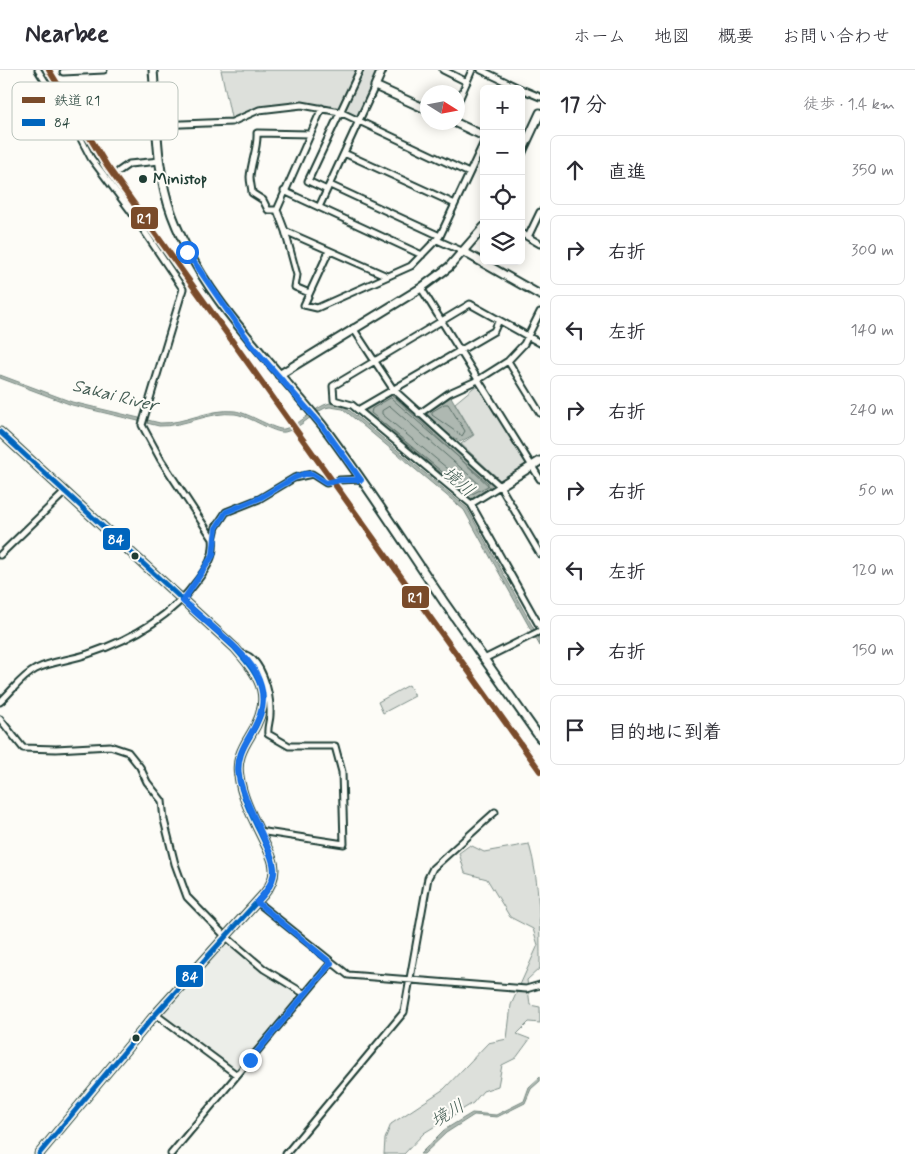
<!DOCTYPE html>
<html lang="ja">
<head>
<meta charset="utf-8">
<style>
  :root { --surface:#fff; --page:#f7f7f7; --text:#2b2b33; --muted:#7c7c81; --line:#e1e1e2 }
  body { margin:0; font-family:Mynerve,"Klee One",sans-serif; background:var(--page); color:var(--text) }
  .controls { position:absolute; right:15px; top:15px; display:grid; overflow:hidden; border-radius:8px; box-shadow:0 2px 12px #0003 }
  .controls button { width:45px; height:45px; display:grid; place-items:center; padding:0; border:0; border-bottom:1px solid var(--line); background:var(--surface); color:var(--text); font:25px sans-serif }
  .compass { position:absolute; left:420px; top:15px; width:45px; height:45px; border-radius:50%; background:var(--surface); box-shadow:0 2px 12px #0003; rotate:101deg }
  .stop { position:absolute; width:15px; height:15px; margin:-11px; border:4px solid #1a73e8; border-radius:50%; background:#fff }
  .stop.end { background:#1a73e8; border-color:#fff; box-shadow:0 1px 5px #0008 }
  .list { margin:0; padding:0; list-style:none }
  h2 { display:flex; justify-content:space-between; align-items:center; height:65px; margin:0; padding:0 20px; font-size:21px }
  h2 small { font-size:16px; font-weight:400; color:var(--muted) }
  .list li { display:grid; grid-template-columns:32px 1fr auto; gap:15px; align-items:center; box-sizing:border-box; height:70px; margin:0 10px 10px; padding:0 10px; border:1px solid var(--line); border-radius:8px }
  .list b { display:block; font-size:19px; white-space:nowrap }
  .list em { font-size:16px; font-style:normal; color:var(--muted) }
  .icon { flex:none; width:28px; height:28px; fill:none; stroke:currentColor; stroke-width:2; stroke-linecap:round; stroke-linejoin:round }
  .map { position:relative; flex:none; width:540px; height:1084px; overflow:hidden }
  header { display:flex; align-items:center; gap:30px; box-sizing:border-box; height:70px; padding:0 25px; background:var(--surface); border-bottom:1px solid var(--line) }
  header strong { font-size:24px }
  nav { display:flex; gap:28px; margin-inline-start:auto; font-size:18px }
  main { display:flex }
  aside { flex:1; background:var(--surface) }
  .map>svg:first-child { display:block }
  .built { fill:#eceee9 }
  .green { fill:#dde0db; stroke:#7e8e88 }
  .water { fill:#aeb8b1; stroke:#75877f; fill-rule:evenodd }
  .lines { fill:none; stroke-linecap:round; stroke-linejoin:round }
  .shore { stroke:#586e66; stroke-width:1 }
  .street-tunnel { stroke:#d1d6d0; stroke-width:5; stroke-dasharray:5 2.5; stroke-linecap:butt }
  .street-casing { stroke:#1f3d34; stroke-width:9 }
  .secondary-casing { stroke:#1f3d34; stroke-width:11 }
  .street { stroke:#fdfcf7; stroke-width:5 }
  .secondary { stroke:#fdfcf7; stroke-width:7 }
  .bus-1-casing { stroke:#fdfcf7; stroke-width:9 }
  .bus-1 { stroke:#0065bd; stroke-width:5 }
  .rail-1-casing { stroke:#fdfcf7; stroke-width:10 }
  .rail-1 { stroke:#7a4b2a; stroke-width:6 }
  .route { stroke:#1a73e8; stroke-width:6 }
  .poi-dot { fill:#1f3d34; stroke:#fdfcf7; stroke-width:2 }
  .labels { text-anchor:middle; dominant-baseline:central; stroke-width:4; stroke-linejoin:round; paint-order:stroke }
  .poi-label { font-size:16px; font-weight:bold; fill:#1f3d34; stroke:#fdfcf7; text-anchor:start }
  .water-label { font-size:18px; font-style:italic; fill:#435c53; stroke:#fdfcf7 }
  .key { fill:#fdfcf7; stroke:#bac3bc; stroke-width:1 }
  .key-label { font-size:14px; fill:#1f3d34 }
  .line-badge { stroke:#fdfcf7; stroke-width:2 }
  .badge-label { font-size:14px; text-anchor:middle; font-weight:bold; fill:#fff }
</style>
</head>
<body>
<header>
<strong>Nearbee</strong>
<nav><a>ホーム</a><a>地図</a><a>概要</a><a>お問い合わせ</a></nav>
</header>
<main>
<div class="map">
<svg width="540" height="1084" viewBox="0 0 540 1084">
  <rect width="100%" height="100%" fill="#fdfcf7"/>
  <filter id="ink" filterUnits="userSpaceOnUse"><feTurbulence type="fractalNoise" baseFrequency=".02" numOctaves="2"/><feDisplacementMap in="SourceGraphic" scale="10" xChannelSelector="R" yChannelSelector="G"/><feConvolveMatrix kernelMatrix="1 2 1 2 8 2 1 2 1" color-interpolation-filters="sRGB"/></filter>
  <g filter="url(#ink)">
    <!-- built -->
    <path class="built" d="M225 871 257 897 295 920 297 930 238 1001 160 946Z"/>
    <!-- green -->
    <path class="green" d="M221 0H382L359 51 322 38 273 37 232 52Z
      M478 314 528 394 501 411 461 374 474 365 455 333Z
      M409 615 415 626 383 643 378 632Z
      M529 774C540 811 540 858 540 898L527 910 530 935 540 937V953L529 952 517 964 530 969 516 988 502 995 498 1016 483 1021 473 1033 424 1063 404 1084H384L385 1069 391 1054 444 1019 488 973 507 969 511 935 538 875 533 859 510 847 487 809 465 803 459 783 470 775 484 782Z"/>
    <!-- water -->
    <path class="water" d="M0 305 72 332 160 353C185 354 209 338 235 341 249 343 276 361 284 359 298 356 311 341 324 335L330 333 344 336 467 438 540 570V576L464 440 343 339 330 337 325 338C312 344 299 359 285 362 274 364 250 346 235 344 209 341 185 357 159 356L72 335 0 308Z
      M393 321 499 416 471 433 360 340ZM392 324 491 418 471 430 380 351 472 429 490 417 392 325 366 339Z
      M450 325 473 365 460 372 421 344Z
      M540 1007V1011L531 1019 525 1033 497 1047 474 1045 446 1063 424 1084H420L444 1060 472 1043 496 1045 524 1031 529 1017Z"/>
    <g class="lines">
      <!-- shore -->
      <path class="shore" d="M391 328 488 413V416L470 425 371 343 372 339Z
        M445 334H448L465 361 462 366 432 345V342Z
        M390 336 477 412V416L471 418 382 344V341Z"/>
      <!-- street-tunnel -->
      <path class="street-tunnel" d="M110 108 119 101"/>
      <defs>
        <path id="street" d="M443 0 467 12
          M481 0 521 19
          M63 2 104 0
          M521 19 540 27
          M458 32 472 0
          M322 38 277 140 285 161 387 206
          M157 55 232 52 259 40 302 35 340 42 469 103
          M344 83 455 134
          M119 101 129 94 160 91
          M330 115 440 166
          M327 120 308 111 360 0
          M284 121 422 185
          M319 137 375 16
          M277 140H268L263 130 252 123C252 118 250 113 250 107 251 92 258 78 257 63L310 64
          M285 161 297 205 295 217 309 223
          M521 163 540 174
          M528 167 540 142
          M437 170 464 182
          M329 181 304 235 317 238 411 196 440 166 484 72
          M421 218 540 409
          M353 258 393 319 500 416 540 484
          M540 273 470 234 333 316 334 330 352 335 471 434 540 557
          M508 291 540 343
          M358 340 494 261 499 250
          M419 344 449 323 478 310 508 291 524 274 540 242
          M471 434 500 416
          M213 469 216 457 226 442 259 429 294 408 312 404 326 413 340 410 361 409
          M0 485 65 422
          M239 583C262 585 271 625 270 645 270 651 267 657 268 664L289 676H335L342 702 344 774 259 761
          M484 589 540 561
          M0 632C12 621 22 606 36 599 52 591 71 590 88 584 130 570 171 547 197 511 207 498 215 486 213 469L161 390 142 355 183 219 130 140 91 88 79 65 38 0
          M0 649 23 678 56 679 110 676 128 682 140 697 147 712 162 731 164 750 175 794 187 827 225 866 264 899 305 924
          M257 832 348 905 526 919 540 915
          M155 944 237 1005
          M171 1084 331 893
          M286 1084 404 942 428 808 433 798 495 742"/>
        <path id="secondary" d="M153 0C157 48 155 100 172 145 204 230 268 287 323 356 366 413 404 473 444 532 476 578 508 623 540 668
          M382 0 375 16 428 40
          M454 52 484 66
          M521 84 540 43
          M464 182 540 225
          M279 305 421 218 449 197 484 157
          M0 362 235 578C262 609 274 628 250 666 242 679 236 691 239 706 242 729 254 750 264 771 268 780 274 789 274 799 274 809 270 817 264 824L154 946 39 1084
          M500 416 540 391"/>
      </defs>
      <!-- street casing -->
      <use href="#street" class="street-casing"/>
      <!-- secondary casing -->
      <use href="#secondary" class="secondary-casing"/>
      <!-- street -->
      <use href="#street" class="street"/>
      <!-- secondary -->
      <use href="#secondary" class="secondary"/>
      <defs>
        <path id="bus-1" d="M0 362 235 578C262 609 274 628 250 666 242 679 236 691 239 706 242 729 254 750 264 771 268 780 274 789 274 799 274 809 270 817 264 824L154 946 39 1084"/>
      </defs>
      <!-- bus-1 casing -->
      <use href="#bus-1" class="bus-1-casing"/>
      <!-- bus-1 -->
      <use href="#bus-1" class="bus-1"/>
      <defs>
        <path id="rail-1" d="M49 0 107 96 540 701"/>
      </defs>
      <!-- rail-1 casing -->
      <use href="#rail-1" class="rail-1-casing"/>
      <!-- rail-1 -->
      <use href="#rail-1" class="rail-1"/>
    </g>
  </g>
  <g class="lines" filter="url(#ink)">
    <!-- route -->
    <path class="route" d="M187 182 252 276 323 357 361 410H340L326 413 312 404H304L294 408 260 428 226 442 216 458 213 485 183 531C202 549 245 581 256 603 280 653 232 666 239 707 243 733 276 783 274 803 272 815 265 823 257 832L331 893 250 990"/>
  </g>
  <!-- markers -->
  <g class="poi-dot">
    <circle cx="143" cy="109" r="5"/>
    <circle cx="135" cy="486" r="4.5"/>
    <circle cx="136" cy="968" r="4.5"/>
  </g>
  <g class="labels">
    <!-- poi labels -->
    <g class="poi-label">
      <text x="153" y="109">Ministop</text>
    </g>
    <!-- water labels -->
    <g class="water-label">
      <text transform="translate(115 326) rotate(14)">Sakai River</text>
      <text transform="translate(458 412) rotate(41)">境川</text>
      <text transform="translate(448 1044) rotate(-31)">境川</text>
    </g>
  </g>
  <!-- legend -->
  <rect x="12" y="12" width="166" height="58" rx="8" class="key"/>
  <rect x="22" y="27" width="23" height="6" fill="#7a4b2a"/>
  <rect x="22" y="49" width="23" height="7" fill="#0065bd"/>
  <g class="key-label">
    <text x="54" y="35">鉄道 R1</text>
    <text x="54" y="57">84</text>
  </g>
  <g class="line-badge">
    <rect x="130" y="136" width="29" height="24" rx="5" fill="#7a4b2a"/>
    <rect x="102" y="457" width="29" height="24" rx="5" fill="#0065bd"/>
    <rect x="401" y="515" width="29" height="24" rx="5" fill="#7a4b2a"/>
    <rect x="175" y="894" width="29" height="24" rx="5" fill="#0065bd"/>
  </g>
  <g class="badge-label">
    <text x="144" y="153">R1</text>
    <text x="116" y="474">84</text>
    <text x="415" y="532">R1</text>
    <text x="190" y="911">84</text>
  </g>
</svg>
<div class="controls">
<button>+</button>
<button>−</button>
<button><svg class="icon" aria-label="locate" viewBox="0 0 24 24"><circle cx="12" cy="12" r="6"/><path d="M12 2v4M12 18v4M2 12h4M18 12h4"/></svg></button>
<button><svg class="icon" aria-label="layers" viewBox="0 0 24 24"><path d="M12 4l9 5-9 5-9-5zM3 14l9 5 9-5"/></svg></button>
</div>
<svg class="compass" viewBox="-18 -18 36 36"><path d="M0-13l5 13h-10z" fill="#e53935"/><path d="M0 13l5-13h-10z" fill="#7c7c81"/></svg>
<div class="stop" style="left:187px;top:182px"></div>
<div class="stop end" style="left:250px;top:990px"></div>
</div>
<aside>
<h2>17 分<small>徒歩 · 1.4 km</small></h2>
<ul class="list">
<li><svg class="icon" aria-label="ahead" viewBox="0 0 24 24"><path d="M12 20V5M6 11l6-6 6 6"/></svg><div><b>直進</b></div><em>350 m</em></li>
<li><svg class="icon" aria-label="right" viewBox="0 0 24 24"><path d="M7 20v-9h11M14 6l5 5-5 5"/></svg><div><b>右折</b></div><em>300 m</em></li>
<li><svg class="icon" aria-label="left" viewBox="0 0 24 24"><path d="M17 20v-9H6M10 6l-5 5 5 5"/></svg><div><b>左折</b></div><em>140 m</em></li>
<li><svg class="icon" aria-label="right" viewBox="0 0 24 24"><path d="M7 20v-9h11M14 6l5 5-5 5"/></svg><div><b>右折</b></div><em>240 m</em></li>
<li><svg class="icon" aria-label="right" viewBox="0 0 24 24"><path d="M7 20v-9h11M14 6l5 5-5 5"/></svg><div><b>右折</b></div><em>50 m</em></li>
<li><svg class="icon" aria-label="left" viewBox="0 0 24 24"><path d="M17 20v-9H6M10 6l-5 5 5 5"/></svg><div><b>左折</b></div><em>120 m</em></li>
<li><svg class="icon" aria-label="right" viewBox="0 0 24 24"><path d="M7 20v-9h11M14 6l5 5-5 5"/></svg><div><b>右折</b></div><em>150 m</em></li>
<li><svg class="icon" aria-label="arrive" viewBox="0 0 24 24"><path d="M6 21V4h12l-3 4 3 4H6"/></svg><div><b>目的地に到着</b></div></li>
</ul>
</aside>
</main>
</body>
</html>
